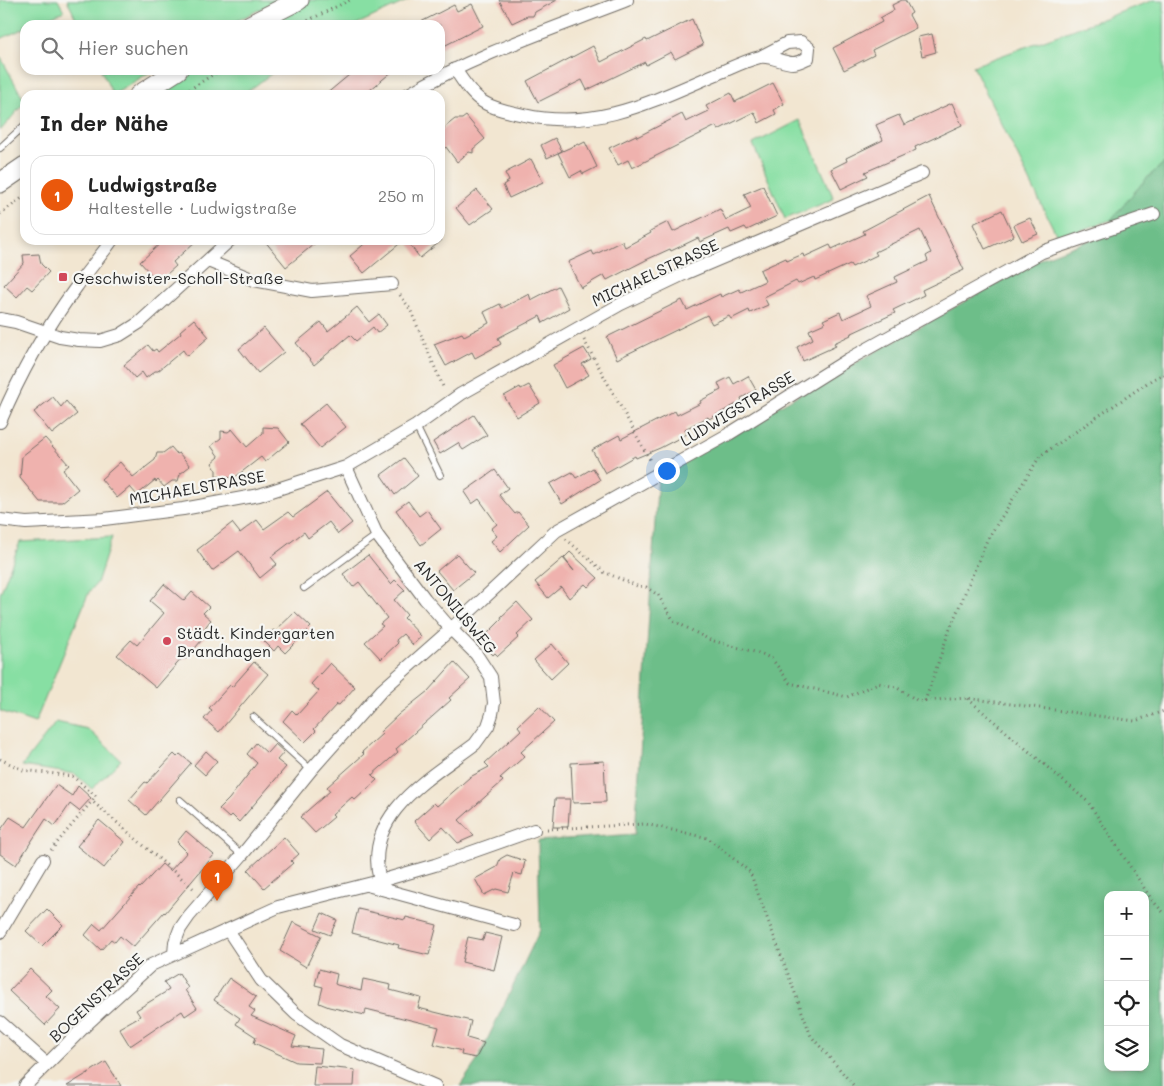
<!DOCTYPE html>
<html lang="de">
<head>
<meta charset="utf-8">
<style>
  :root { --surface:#fff; --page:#f6f6f6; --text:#222; --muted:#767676; --line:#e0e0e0; --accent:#ea580c }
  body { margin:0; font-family:Mali,sans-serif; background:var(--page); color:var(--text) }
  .controls { position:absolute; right:15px; bottom:15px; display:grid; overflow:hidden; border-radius:10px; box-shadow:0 2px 8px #0003 }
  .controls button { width:45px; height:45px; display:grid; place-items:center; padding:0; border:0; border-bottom:1px solid var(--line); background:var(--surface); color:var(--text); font:25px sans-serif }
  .you { position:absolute; left:666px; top:470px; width:18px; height:18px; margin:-12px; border:4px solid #fff; border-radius:50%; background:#1a73e8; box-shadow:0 0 0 8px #1a73e833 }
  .badge { display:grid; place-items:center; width:32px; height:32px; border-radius:50%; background:var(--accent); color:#fff; font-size:16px; font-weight:700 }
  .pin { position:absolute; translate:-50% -41px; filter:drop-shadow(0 1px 2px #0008) }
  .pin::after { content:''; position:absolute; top:26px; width:18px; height:15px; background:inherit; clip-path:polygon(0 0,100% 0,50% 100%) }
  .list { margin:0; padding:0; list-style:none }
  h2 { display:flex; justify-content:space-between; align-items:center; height:65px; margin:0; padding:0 20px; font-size:21px }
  h2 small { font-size:16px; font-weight:400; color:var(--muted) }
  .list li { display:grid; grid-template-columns:32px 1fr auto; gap:15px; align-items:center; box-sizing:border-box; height:80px; margin:0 10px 10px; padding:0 10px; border:1px solid var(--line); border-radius:15px }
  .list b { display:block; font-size:19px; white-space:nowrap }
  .list p { margin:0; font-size:16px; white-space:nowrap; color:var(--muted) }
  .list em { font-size:16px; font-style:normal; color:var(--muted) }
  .icon { flex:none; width:28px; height:28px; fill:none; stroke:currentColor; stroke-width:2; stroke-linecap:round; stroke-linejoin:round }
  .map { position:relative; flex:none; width:1164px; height:1086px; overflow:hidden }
  .search { position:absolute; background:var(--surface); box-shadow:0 2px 8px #0003; left:20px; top:20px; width:425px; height:55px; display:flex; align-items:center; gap:12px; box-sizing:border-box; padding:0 18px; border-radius:15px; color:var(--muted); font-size:19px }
  .panel { position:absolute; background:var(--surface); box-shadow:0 2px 8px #0003; left:20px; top:90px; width:425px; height:155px; border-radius:15px }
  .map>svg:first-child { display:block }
  .green { fill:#87dfa3; stroke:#598567 }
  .forest { fill:#6dbe89; stroke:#4c745a; fill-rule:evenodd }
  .building { fill:#efb2ae }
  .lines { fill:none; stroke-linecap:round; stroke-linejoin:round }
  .service-casing { stroke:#716c65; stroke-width:8 }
  .minor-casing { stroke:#716c65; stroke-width:14 }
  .secondary-casing { stroke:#716c65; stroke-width:21 }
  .path { stroke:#716c65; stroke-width:3; stroke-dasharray:1 4; stroke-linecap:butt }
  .service { stroke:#fff; stroke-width:6 }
  .minor { stroke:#fff; stroke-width:12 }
  .secondary { stroke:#fff; stroke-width:19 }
  .poi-dot { fill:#d1495b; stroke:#f6f6f2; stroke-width:2 }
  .labels { text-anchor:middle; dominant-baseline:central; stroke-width:4.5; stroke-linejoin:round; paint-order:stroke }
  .street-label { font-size:16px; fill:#2b2b2b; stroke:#f6f6f2 }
  .poi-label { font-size:16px; fill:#2b2b2b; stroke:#f6f6f2; text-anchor:start }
</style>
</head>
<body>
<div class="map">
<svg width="1164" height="1086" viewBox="0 0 1164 1086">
  <rect width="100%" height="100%" fill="#f6f6f2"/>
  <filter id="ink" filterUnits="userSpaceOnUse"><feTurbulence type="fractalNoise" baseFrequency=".02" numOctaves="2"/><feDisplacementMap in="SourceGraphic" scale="10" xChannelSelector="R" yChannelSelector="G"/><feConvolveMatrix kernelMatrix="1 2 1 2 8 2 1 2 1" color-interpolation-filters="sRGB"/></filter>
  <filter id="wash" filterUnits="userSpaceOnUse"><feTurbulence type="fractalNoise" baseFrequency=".0096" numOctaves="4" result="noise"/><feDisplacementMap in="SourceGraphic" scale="20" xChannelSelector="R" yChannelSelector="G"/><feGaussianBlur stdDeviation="1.12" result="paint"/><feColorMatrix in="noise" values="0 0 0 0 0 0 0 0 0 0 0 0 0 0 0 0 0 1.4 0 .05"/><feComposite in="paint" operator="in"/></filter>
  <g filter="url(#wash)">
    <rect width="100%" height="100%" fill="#f2e6d1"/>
    <!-- green -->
    <path class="green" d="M0 0H58L64 11 32 25H25V28L0 39Z
      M67 0H278L229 25H79Z
      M309 0H409L355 25H266Z
      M1154 0H1164V163L1145 180 1111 220 1058 238 973 66Z
      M0 56 25 102 0 131Z
      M101 70H153L113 95Z
      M194 70H276L243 95H159Z
      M800 120 834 199 785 219 753 144Z
      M112 537 97 583 89 592 35 723 0 711V594L20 542Z
      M56 722 88 729 121 760 92 789 75 774 22 766Z"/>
    <!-- forest -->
    <path class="forest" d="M1164 163V1086H460L477 1061 540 930 538 841 635 834 658 474 1042 258 1114 231 1111 220 1145 180ZM1108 895H1145V1067H1108Z"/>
    <g id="blocks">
      <!-- building -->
      <path class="building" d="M499 0H557L535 12 533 16H527L512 23Z
        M902 0H905L912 13 909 15 916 28 872 50 874 55 844 70 833 48 882 22 880 18 894 10 892 5Z
        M472 4 483 26 440 48V25H415L454 5 457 11Z
        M692 19 703 45 675 59 671 52 646 65 645 62 587 90 582 80 538 102 527 81 593 46 601 62 646 39 647 41Z
        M932 34 936 52 922 56 918 37Z
        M355 70H394L364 95H325Z
        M773 83 784 104 774 110 776 114 759 123 754 112 718 130 716 126 632 168 628 160 618 165 609 148 636 135 637 137 682 114 686 122 709 111 706 106 731 93 735 102Z
        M952 103 962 125 915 147 916 150 865 172 868 176 841 189 831 169 847 161 846 158 883 140 876 125 899 115 904 125Z
        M466 116 485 139 473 149V153L469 152 457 162 446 147 440 152V131L455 119H462Z
        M555 138 562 151 547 158 541 145Z
        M585 142 597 167 583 174 581 171 570 177 558 153 578 144 579 145Z
        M531 159 543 182 509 198 503 185 509 181 505 173Z
        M763 186 777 216 747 230 745 227 731 233 729 229 700 242 698 238 671 251 670 249 648 259 607 280 604 275 581 288 568 262 592 251 594 255 622 241 625 247 651 233 650 231 668 222 673 232 720 209 726 220 751 208 744 194Z
        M477 190 493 209 470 225 456 208Z
        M929 196 964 270 922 290 924 295 893 310 895 313 850 334 851 335 834 343 836 346 803 361 797 347 813 339 809 330 825 323 823 320 840 312 843 319 871 306 866 296 897 282 895 277 928 261 926 256 931 253 920 230 875 252 877 255 852 267 850 264 815 280 814 277 798 284 796 281 764 297 768 305 750 313 749 310 731 319 729 316 712 324 707 315 617 359 607 337 682 300 687 310 720 294 721 297 739 289 741 292 765 281 760 270 786 258 787 261 803 254 804 257 830 245 832 249 865 234 863 231Z
        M1002 210 1014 236 985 249 973 224Z
        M1030 218 1038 234 1022 241 1014 225Z
        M164 240H197L173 262 176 266 158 282 140 262Z
        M264 240H319L286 267Z
        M369 240H404L364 273 350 256Z
        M406 240H442L420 258Z
        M39 254 41 264 49 272 32 290 27 286 17 297 4 285 24 263 23 255Z
        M558 286 569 308 543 323 540 316 498 338 501 344 475 358 472 352 446 366 434 344 462 333 464 336 489 323 484 312 500 304 502 308 529 294 531 300Z
        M357 307 369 322 379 314 387 325 377 333 373 327 356 341 350 335 314 365 296 343 321 322 328 331Z
        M194 319 209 337 187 356 183 350 158 371H155L146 378 142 372 135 378 124 365 148 345 153 351 156 349 158 352 181 333 180 331Z
        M264 328 284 352 258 373 239 349Z
        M584 348 591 359 582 364 589 375 565 388 553 365Z
        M748 376 756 390 741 398 742 401 709 419 708 417 685 429 687 434 660 448 636 458 635 456 605 473 592 450 619 435 621 439 675 411 677 415 701 403 700 401 721 390 718 383 730 377 734 384Z
        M529 385 540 403 517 417 504 396 520 387 521 389Z
        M53 397 61 407 66 401 77 414 52 434 34 412Z
        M326 403 346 427 320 448 300 424Z
        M474 415 487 435 463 450 458 443 440 454 433 442Z
        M263 427 278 428 289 442 265 462 261 457 234 478 216 476V470L212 463 219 457 211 446 221 438V431L228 432 232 429 247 447 263 433Z
        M45 438 69 465 63 470 78 489 62 502H40L20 478 22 456Z
        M171 447 177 454 179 453 190 466 180 474 178 481H172L164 487 158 480 156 482 155 480 137 495 130 487 117 498 101 479 120 462 133 477 155 460 157 453H163Z
        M404 458 418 476 395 495 381 475Z
        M593 468 600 480 562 504 550 484 572 472 576 478Z
        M495 470 508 488 499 495 515 514 518 512 529 525 500 552 491 541 497 536 491 529 497 524 479 499 472 504 464 492Z
        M327 492 352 523 338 534 329 522 308 538 304 532 271 557 277 564 260 578 239 551 212 571 197 550 232 523 240 533 257 520 264 529 288 512 293 517Z
        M408 501 419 516 427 510 441 529 421 545 396 510Z
        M570 552 598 578 588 587 585 584 569 598 561 587 548 598 535 582 563 558 574 571 564 558Z
        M457 554 474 573 453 590 437 571Z
        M368 555 391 584 395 580 405 590 394 600 407 615 404 618 421 636 413 645 403 634 396 640 398 643 381 659 365 642 383 626 380 624 387 618 359 582 353 587 343 574Z
        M164 584 184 601 192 592 209 607 203 613 211 620 202 631 206 635 186 659 183 657 156 688 117 655 131 640 137 645 164 613 150 601Z
        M517 602 533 620 517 635 519 637 498 656 495 653 493 655 481 642 487 637 486 635 502 619 501 617Z
        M295 612 311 627 285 653 278 646 274 651 263 640 273 630 275 631Z
        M552 644 568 663 551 679 534 660Z
        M254 662 268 674 219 732 204 719 212 710 209 708 230 685 232 687Z
        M454 662 470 679 449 698 451 700 396 749 398 752 372 775 377 780 355 800 352 797 332 815 334 817 315 833 300 817 330 791 327 787 364 754 362 752 382 734 380 732 399 714 428 691Z
        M330 663 355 687 339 705 337 704 314 729 316 731 305 742 283 721 292 710 297 715 319 691 311 684Z
        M539 706 554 722 521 752 525 756 500 778 503 781 459 820 474 836 458 843 443 827 430 839 414 821 434 803 437 806 470 777 489 767 485 763 521 730 518 726Z
        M256 743 267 753 275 744 284 752 277 760 286 767 239 822 232 815 229 818 219 809 229 799 257 763 247 754Z
        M206 751 217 761 205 775 194 765Z
        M174 754 177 757 180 754 191 763 146 815 129 800 145 782 147 783Z
        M604 761 606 802 573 803 571 763Z
        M56 785 72 796 78 786 91 798 79 811 70 804 55 826 46 819 16 865 0 854V831L10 817 26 827Z
        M555 799H570L568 827H553Z
        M99 820 125 842 104 868 77 846Z
        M186 831 214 855 165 913 164 912 133 947 120 936 115 942 111 939 101 950 85 935 94 924 101 930 139 887 140 888 162 864 170 871 187 852 177 842Z
        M284 837 299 854 291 861 293 863 264 888 248 870Z
        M507 855 525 861 522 875 514 873 508 892 496 889 484 895 475 879 497 867 500 859Z
        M47 909 63 925 42 946 26 931Z
        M358 909 405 920 406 917 437 925 429 955 398 948 399 945 352 933Z
        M322 913 337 920 330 935 315 929Z
        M293 922 321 936 306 967 280 951Z
        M485 933 502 937 494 970 462 962 468 937 483 940Z
        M30 969 52 990 46 996 60 1009 45 1025 9 991Z
        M319 969 337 974 335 984 337 985 361 991 363 979 391 985 390 990 421 998 418 1008 471 1021 467 1038 484 1043 476 1058 461 1055 462 1051 434 1044 439 1027 366 1009 365 1015 329 1007 319 1003 323 987 315 985Z
        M179 973 188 988 185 990 197 1008 185 1016 182 1011 130 1046 119 1028 140 1016 136 1010 169 990 164 982Z
        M229 978 256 997 249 1007 255 1011 251 1016 296 1036 292 1046 322 1049 320 1063 296 1062 254 1043 256 1037 236 1024 240 1018 214 1000Z
        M106 1062 121 1086H67Z
        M315 1066 355 1070 354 1086H313Z"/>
    </g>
  </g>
  <g filter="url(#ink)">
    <use href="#blocks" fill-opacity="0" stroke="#716c65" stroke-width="1"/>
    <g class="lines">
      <defs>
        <path id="service" d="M0 148 25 125
          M416 426 440 475
          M304 588 377 535
          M253 717 311 770
          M180 800 242 855"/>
        <path id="minor" d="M455 69C477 104 484 106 524 115 595 131 651 102 714 75 729 69 744 61 760 57 770 55 783 63 793 63 798 63 803 60 808 58L809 48 801 42 787 43 762 56
          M407 95C476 54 553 29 627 0
          M208 261 254 280 312 291 392 284
          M0 319 16 322 60 337 79 340 100 341 120 335 139 323 230 240
          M0 422C20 374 46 328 77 286 88 270 101 256 112 240
          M346 467 377 535 425 599 451 629 476 654 491 677 494 703 492 714 488 726 475 744C430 778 362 814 380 881
          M0 520 26 523 104 519 183 509 259 495 346 467 416 426 461 394 621 304 686 273 922 173
          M367 885 514 925
          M228 930 261 980 296 1014 340 1045 435 1086
          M0 932 43 860
          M174 954 175 942 180 929 189 916 242 855 311 770 382 690 451 629 556 531 729 434 849 359 1042 252 1154 214
          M0 1022 47 1064
          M25 1086 90 1021 151 965 278 907 380 881 435 865 534 830"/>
        <path id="secondary" d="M250 25 299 0
          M139 95 178 70
          M0 183 25 166"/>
      </defs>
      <!-- service casing -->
      <use href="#service" class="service-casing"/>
      <!-- minor casing -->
      <use href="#minor" class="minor-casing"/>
      <!-- secondary casing -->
      <use href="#secondary" class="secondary-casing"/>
      <!-- path -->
      <path class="path" d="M299 25 350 0
        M181 95 220 70
        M0 214 25 196
        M400 295 410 309 444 389
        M584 340 651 462
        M566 539 604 572 637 586 646 587 658 595 674 621 710 640 762 654 772 659 790 683 847 697 878 683 896 687 918 701 967 698 1135 721 1164 711
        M968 699 1088 802 1152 900 1164 913
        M925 701 949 631 987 540 1040 456 1153 379 1164 374
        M0 759 23 770 72 776 96 796 92 801 194 889
        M547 829 645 824 708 838 750 872 811 1036 854 1086
        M51 850 92 801"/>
      <!-- service -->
      <use href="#service" class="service"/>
      <!-- minor -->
      <use href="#minor" class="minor"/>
      <!-- secondary -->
      <use href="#secondary" class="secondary"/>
    </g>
  </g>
  <!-- markers -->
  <g class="poi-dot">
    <rect x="58" y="272" width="10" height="10" rx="2.5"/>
    <circle cx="167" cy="641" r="5"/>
  </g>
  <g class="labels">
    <!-- street labels -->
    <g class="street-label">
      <text transform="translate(655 272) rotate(-25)">MICHAELSTRASSE</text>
      <text transform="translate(737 408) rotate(-31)">LUDWIGSTRASSE</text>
      <text transform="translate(197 487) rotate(-10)">MICHAELSTRASSE</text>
      <text transform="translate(456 606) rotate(50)">ANTONIUSWEG</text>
      <text transform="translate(96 997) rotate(-43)">BOGENSTRASSE</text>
    </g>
    <!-- poi labels -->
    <g class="poi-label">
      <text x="73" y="277">Geschwister-Scholl-Straße</text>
      <text x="177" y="632">Städt. Kindergarten<tspan x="177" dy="18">Brandhagen</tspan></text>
    </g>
  </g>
</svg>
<div class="controls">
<button>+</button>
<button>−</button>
<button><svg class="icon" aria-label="locate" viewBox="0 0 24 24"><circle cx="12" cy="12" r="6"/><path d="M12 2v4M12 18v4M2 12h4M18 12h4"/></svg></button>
<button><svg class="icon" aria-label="layers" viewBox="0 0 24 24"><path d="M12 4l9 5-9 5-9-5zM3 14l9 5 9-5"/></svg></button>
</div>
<div class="you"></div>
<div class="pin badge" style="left:217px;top:901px">1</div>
<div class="search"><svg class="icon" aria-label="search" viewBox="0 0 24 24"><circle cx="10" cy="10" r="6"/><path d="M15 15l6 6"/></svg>Hier suchen</div>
<section class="panel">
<h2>In der Nähe<small></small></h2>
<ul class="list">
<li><span class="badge">1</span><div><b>Ludwigstraße</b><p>Haltestelle · Ludwigstraße</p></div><em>250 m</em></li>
</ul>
</section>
</div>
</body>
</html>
